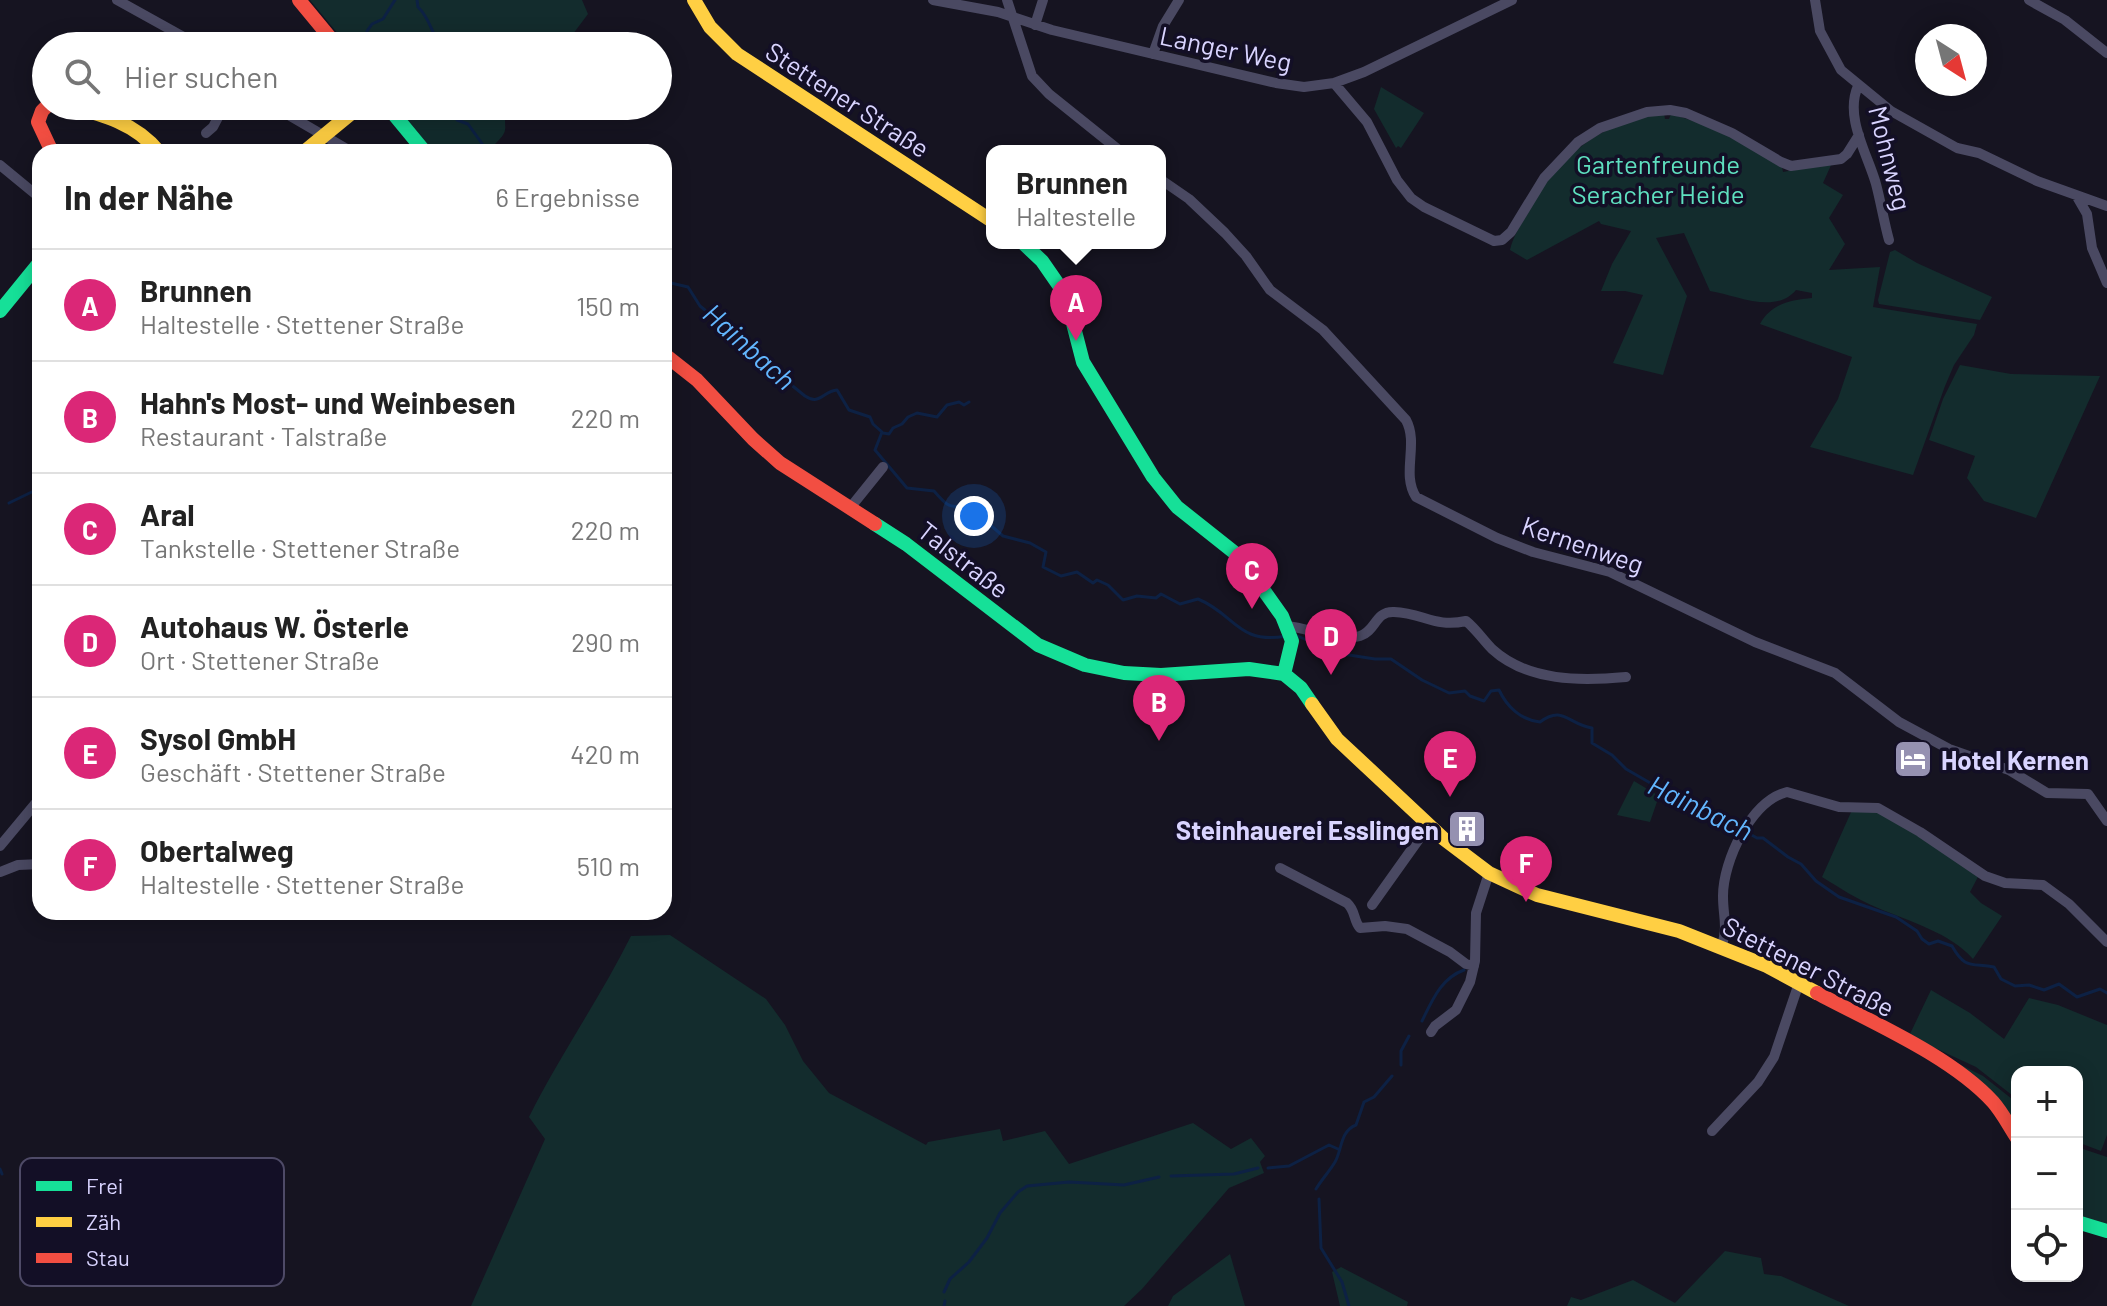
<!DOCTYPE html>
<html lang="de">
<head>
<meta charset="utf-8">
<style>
  :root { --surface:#fff; --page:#f2f2f2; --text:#222; --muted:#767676; --line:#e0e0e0; --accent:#db2777 }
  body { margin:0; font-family:Barlow,sans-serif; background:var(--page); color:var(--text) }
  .controls { position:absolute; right:24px; bottom:24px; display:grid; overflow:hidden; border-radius:16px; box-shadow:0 4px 20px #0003 }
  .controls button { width:72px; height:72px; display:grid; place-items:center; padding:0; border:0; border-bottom:2px solid var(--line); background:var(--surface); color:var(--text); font:40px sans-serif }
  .compass { position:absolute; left:1915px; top:24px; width:72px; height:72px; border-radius:50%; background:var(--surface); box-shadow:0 4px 20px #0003; rotate:144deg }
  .you { position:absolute; left:974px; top:516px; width:28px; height:28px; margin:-20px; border:6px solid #fff; border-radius:50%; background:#1a73e8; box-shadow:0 0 0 12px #1a73e833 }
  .badge { display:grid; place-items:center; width:52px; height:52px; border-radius:50%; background:var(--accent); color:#fff; font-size:26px; font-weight:700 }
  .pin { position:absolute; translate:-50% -66px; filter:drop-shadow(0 2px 4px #0008) }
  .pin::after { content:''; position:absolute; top:42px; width:28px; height:24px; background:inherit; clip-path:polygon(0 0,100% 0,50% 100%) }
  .popup { position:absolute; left:986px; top:145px; width:180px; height:104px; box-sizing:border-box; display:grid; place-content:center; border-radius:16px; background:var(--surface); filter:drop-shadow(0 2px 6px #0005); font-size:26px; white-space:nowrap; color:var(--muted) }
  .popup b { font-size:30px; color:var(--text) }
  .popup::after { content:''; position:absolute; left:50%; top:100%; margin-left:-16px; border:16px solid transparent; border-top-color:var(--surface) }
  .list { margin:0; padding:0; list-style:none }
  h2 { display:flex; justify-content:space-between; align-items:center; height:104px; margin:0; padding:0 32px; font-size:34px }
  h2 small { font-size:26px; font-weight:400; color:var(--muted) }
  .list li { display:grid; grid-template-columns:52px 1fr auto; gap:24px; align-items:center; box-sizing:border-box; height:112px; padding:0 32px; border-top:2px solid var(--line) }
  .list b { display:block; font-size:30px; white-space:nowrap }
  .list p { margin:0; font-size:26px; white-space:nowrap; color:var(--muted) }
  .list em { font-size:26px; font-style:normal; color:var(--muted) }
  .icon { flex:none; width:44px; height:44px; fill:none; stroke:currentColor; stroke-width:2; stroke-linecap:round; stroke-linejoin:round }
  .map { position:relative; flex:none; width:2107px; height:1306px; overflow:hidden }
  .search { position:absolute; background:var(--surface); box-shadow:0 4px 20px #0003; left:32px; top:32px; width:640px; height:88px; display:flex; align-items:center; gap:20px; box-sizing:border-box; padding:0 28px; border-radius:44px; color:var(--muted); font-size:30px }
  .panel { position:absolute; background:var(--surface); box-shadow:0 4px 20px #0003; left:32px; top:144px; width:640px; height:776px; border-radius:24px }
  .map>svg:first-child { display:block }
  .green { fill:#132c2d }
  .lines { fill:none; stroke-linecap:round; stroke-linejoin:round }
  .stream { stroke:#0d2144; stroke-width:3 }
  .street { stroke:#4a4962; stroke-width:10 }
  .fast { stroke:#16e098; stroke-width:14 }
  .slow { stroke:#ffcf43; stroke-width:14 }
  .jam { stroke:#f24e42; stroke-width:14 }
  .labels { text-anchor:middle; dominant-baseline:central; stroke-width:7; stroke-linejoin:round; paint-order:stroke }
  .street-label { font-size:26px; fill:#d9d4ff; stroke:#130f26 }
  .park-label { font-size:26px; fill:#5fe0c0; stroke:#130f26 }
  .poi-label { font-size:26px; font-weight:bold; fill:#d9d4ff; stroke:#130f26; text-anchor:start }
  .water-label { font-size:28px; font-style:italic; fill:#62b6ff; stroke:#130f26 }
  .key { fill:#130f26; stroke:#4e4a67; stroke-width:2 }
  .key-label { font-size:22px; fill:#d9d4ff }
</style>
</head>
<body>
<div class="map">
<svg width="2107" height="1306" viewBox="0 0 2107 1306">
  <rect width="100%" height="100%" fill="#161421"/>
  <!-- green -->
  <path class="green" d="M310 0H582L588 14 564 46H348Z
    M1381 87 1424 113 1401 148 1398 146 1396 148 1374 109Z
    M394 106H506C502 133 513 127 490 149L491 152H430Z
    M1664 113 1665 119H1669L1671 114C1711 125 1747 145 1782 167L1783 172 1832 163 1823 183 1843 195 1829 218 1845 244 1829 270 1880 267 1873 307 1977 324 1974 335 1954 365 1945 386 1913 475 1810 447 1838 399 1852 357 1760 324C1771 304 1790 300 1812 298V293L1796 290C1775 315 1736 295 1710 291L1684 233 1656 238 1687 296 1663 375 1613 363 1643 295 1625 291H1601L1612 264 1631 231 1601 224 1599 221 1527 260 1510 250C1513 236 1522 223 1529 211 1559 154 1600 123 1664 113Z
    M1895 250 1917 263 1992 297 1980 320 1879 304 1878 300 1890 252Z
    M1960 365 2011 374 2100 376 2036 518 1984 501 1967 478 1975 456 1929 440 1943 399Z
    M1634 781 1659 796 1650 822 1617 815Z
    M1852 810H1877L1979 875 1970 892 1981 903 2002 916 1973 959C1951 933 1908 921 1878 908 1858 900 1840 888 1822 877Z
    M670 935 766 999 785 1025 803 1061 829 1093 926 1145 928 1142 1000 1129 1003 1141 1045 1131 1069 1164 1193 1123 1231 1149 1251 1138 1265 1156 1260 1162 1264 1173 1229 1188 1142 1289 1124 1306H471L545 1139 529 1117C560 1055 600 998 631 936Z
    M1931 990 1970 1013 2004 1039 2029 998 2058 1005 2107 1025V1135L2101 1151 2077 1142V1072H2017V1099L1976 1067 1909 1036Z
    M1945 1057 1983 1076 2017 1103V1125L1989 1089Z
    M2077 1147 2107 1157V1225L2077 1217Z
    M1725 1251 1761 1258 1764 1274 1781 1276 1849 1306H1567L1571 1297 1581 1300 1633 1280 1675 1303Z
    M1230 1254 1245 1306H1168L1173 1296Z
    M1341 1267 1408 1302 1407 1306H1340L1332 1272Z"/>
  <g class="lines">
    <!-- stream -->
    <path class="stream" d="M417 0 418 7C430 18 431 33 441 46
      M367 31 372 24 383 19 395 0
      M454 106 457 120 468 124 488 152
      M664 278 671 283 688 287 700 306 722 324 727 333 805 396C820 406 823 391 837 390L849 410 870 417 873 424 882 432 875 450 907 488 934 491C953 513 949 503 972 509L1003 536 1030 543 1046 552 1043 567 1061 576 1077 572 1093 583 1097 580 1108 585 1123 600 1137 596 1156 598 1161 594 1180 604 1198 599C1235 614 1238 645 1286 636
      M883 433 889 434 893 428 902 424 908 417 917 413 937 417 947 405 959 402 964 405 969 402
      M9 503 40 488
      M1293 634 1336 653 1375 659H1391L1422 680 1449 693 1465 691 1470 696 1484 701 1491 691 1499 690C1507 707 1521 720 1540 722 1563 705 1568 724 1592 728V743L1612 755 1626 769 1678 799 1686 801 1696 811 1712 812 1741 829
      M1748 833 1757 838H1763L1788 857 1801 864 1816 881 1839 897 1896 917 1917 931 1922 939 1929 944 1938 941 1952 946C1965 969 1970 963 1994 967L2001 979 2015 986 2029 985 2044 990 2059 984 2077 997 2100 989 2107 993
      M1422 1021C1432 1001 1441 978 1464 970
      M1401 1065V1051L1409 1036
      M1268 1168 1289 1166 1329 1145 1338 1149
      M0 1169 2 1174
      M1171 1176 1234 1174 1258 1168
      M1316 1189C1322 1179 1329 1172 1335 1162 1342 1150 1340 1131 1356 1125L1364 1102 1374 1097 1392 1076
      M1319 1199 1321 1248 1342 1282 1349 1306
      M944 1292 950 1279 969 1262 987 1238 1000 1213 1018 1192 1027 1186 1069 1182 1124 1185 1159 1177
      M944 1306 945 1301"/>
    <!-- street -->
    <path class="street" d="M117 0 200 46
      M933 0 998 12 1052 30 1276 83 1304 87 1334 83 1367 122 1397 180 1411 198 1424 207 1494 241 1502 240 1511 232 1544 178 1578 142 1600 128 1647 112 1670 110 1686 113 1732 133 1781 162 1791 166 1841 159 1847 154 1859 135
      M1007 0 1032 76 1049 94 1120 151
      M1815 0 1820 31 1841 70 1891 111 1957 148 1979 153 2037 181 2107 206
      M2029 0 2065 20 2107 53
      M1035 25 1043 0
      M1153 54 1163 26 1179 0
      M1334 83 1364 72 1512 0
      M1858 86C1844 117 1868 155 1876 184 1881 203 1884 222 1889 240
      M273 106 352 152
      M206 133 213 127 224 106
      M0 165 40 198
      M1160 179 1189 199 1225 233 1246 256 1270 290 1323 330 1406 420C1419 444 1401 474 1416 497L1497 538 1533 552 1610 572 1755 642 1835 673 1899 722 1949 749 2009 770 2047 793 2088 794 2107 821
      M2076 195 2087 214 2092 248 2107 283
      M850 508 883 467
      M1287 626C1310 628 1337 643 1360 636 1376 631 1375 611 1394 612 1423 613 1435 628 1466 621 1476 629 1483 640 1492 649 1528 682 1581 681 1626 677
      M0 846 40 798
      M1280 868 1347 903C1356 911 1353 920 1360 928L1385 926 1407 929 1450 952 1466 964 1474 966
      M0 872 18 865 40 864
      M1372 905 1429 825
      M1722 946C1728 924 1723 917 1723 896 1723 861 1751 801 1787 792L1839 807 1878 808 1920 832 1985 876 2005 883 2043 885 2069 904 2107 942
      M1431 1032 1435 1026 1456 1010 1470 982 1475 961 1476 913 1489 873
      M1712 1131 1758 1082 1774 1057 1799 983"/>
    <!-- fast -->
    <path class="fast" d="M387 106 425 152
      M1023 243 1042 261 1060 287 1068 304 1083 362 1153 477 1177 507 1240 557 1282 616 1292 641 1284 674
      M0 311 40 262
      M875 524 906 544 1038 645 1085 665 1124 673 1161 675 1249 669 1284 674 1301 688 1312 704
      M2077 1222 2107 1231"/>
    <!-- slow -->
    <path class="slow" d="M694 0 710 27 737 54 992 221
      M69 106C104 115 135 123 159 152
      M304 152 360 106
      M1312 704 1337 739 1444 839 1489 873 1537 895 1679 931 1767 966 1817 993"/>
    <!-- jam -->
    <path class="jam" d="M299 0 337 46
      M47 106 42 111 38 122 52 152
      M664 354 697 380 753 439 780 463 875 524
      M1817 993C1871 1022 1951 1056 1993 1102 2002 1112 2009 1126 2017 1138"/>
  </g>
  <!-- icons -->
  <defs>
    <symbol id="hotel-square" viewBox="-11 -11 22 22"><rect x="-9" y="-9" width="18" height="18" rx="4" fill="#9591b1" stroke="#130f26"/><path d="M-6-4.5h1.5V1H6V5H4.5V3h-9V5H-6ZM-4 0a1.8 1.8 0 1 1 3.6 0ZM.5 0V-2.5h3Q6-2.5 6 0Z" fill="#fff"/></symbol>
    <symbol id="building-square" viewBox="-11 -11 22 22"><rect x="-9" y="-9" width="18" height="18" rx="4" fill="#9591b1" stroke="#130f26"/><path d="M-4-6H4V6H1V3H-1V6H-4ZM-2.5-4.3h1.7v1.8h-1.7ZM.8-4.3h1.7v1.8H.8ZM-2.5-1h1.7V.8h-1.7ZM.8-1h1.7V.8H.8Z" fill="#fff"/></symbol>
  </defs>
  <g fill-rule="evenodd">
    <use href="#hotel-square" x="1891" y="737" width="44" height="44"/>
    <use href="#building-square" x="1445" y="807" width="44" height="44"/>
  </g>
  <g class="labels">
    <!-- street labels -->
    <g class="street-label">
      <text transform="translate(1226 48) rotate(12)">Langer Weg</text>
      <text transform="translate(848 99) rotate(33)">Stettener Straße</text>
      <text transform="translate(1891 158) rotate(76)">Mohnweg</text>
      <text transform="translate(1583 544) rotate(19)">Kernenweg</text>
      <text transform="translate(964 559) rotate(38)">Talstraße</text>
      <text transform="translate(1809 966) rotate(27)">Stettener Straße</text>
    </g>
    <!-- park labels -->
    <g class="park-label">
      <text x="1658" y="163">Gartenfreunde<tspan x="1658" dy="30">Seracher Heide</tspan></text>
    </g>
    <!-- poi labels -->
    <g class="poi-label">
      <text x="1941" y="759">Hotel Kernen</text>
      <text x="1439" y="829" text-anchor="end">Steinhauerei Esslingen</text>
    </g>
    <!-- water labels -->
    <g class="water-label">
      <text transform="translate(750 346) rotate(42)">Hainbach</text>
      <text transform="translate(1701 807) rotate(26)">Hainbach</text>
    </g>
  </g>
  <!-- legend -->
  <rect x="20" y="1158" width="264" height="128" rx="12" class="key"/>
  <rect x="36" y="1181" width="36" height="10" fill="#16e098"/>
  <rect x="36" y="1217" width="36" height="10" fill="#ffcf43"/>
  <rect x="36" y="1253" width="36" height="10" fill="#f24e42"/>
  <g class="key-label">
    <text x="86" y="1194">Frei</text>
    <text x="86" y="1230">Zäh</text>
    <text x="86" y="1266">Stau</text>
  </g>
</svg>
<div class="controls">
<button>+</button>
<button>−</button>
<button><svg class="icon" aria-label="locate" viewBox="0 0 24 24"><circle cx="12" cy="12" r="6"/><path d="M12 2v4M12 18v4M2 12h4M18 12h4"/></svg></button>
</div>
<svg class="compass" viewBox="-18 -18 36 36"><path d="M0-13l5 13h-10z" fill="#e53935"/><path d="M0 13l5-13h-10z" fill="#767676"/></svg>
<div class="you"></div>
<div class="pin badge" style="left:1076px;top:341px">A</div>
<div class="popup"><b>Brunnen</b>Haltestelle</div>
<div class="pin badge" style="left:1159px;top:741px">B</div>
<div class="pin badge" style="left:1252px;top:609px">C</div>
<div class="pin badge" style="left:1331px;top:675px">D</div>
<div class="pin badge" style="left:1450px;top:797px">E</div>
<div class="pin badge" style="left:1526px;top:902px">F</div>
<div class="search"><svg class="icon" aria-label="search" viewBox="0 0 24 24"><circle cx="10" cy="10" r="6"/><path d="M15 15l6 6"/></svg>Hier suchen</div>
<section class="panel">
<h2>In der Nähe<small>6 Ergebnisse</small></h2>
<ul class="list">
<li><span class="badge">A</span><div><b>Brunnen</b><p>Haltestelle · Stettener Straße</p></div><em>150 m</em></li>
<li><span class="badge">B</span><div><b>Hahn's Most- und Weinbesen</b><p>Restaurant · Talstraße</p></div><em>220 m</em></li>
<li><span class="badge">C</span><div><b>Aral</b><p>Tankstelle · Stettener Straße</p></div><em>220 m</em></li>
<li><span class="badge">D</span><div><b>Autohaus W. Österle</b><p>Ort · Stettener Straße</p></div><em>290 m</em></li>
<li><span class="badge">E</span><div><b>Sysol GmbH</b><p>Geschäft · Stettener Straße</p></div><em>420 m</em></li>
<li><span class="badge">F</span><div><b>Obertalweg</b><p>Haltestelle · Stettener Straße</p></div><em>510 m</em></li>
</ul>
</section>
</div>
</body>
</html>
